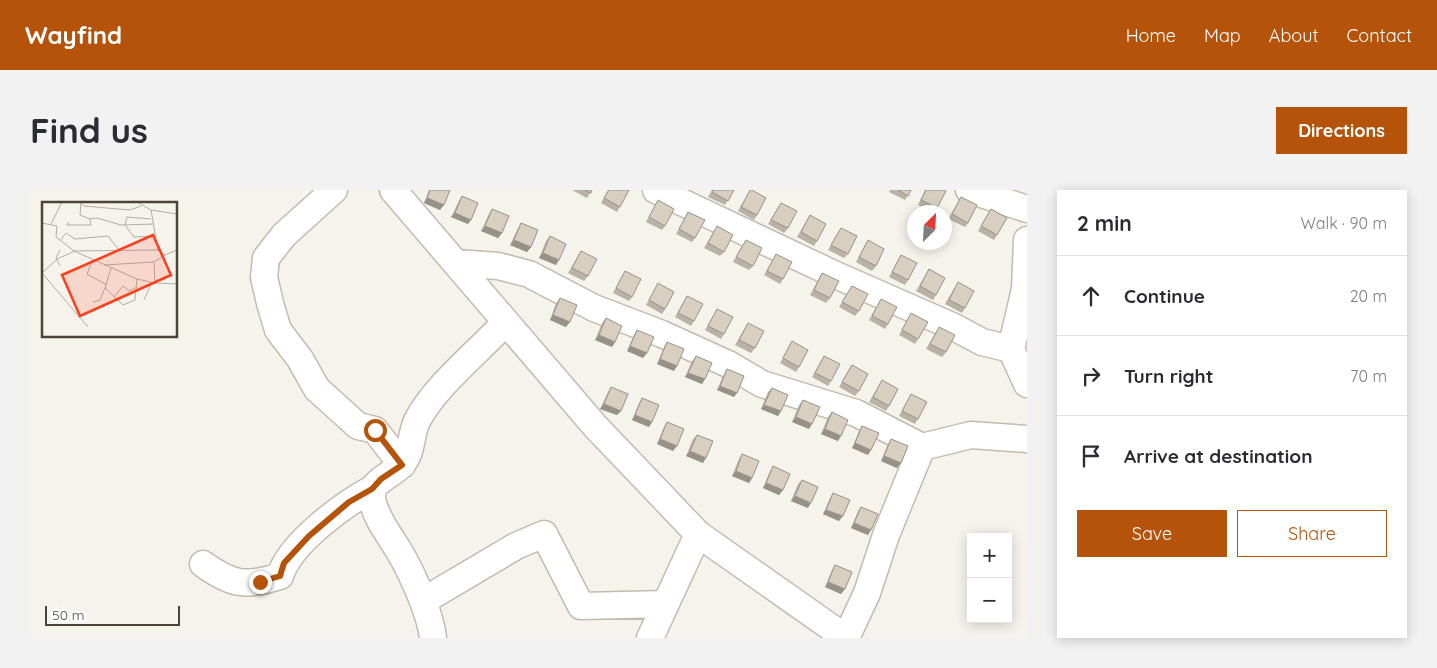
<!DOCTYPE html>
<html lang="en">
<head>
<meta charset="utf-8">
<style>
  :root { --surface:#fff; --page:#f2f2f3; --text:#2b2b33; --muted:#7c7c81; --line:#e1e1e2; --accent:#b45309 }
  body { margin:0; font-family:Quicksand,sans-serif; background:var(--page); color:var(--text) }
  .controls { position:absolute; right:15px; bottom:15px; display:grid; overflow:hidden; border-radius:0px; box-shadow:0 2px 12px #0003 }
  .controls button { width:45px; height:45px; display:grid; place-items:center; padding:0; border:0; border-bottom:1px solid var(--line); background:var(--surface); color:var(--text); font:25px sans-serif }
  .compass { position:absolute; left:877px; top:15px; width:45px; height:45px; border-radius:50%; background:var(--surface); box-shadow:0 2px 12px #0003; rotate:24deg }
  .scale { position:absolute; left:15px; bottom:12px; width:135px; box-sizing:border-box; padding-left:5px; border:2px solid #4b4439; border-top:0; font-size:14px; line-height:18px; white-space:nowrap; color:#4b4439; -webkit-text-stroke:4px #fff; paint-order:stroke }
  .stop { position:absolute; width:15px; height:15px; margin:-11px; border:4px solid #b45309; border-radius:50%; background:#fff }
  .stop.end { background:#b45309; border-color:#fff; box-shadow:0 1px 5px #0008 }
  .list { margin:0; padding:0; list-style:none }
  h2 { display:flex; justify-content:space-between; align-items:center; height:65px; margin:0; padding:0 20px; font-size:21px }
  h2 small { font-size:16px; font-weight:400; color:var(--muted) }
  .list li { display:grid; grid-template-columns:32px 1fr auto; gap:15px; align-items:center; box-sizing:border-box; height:80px; padding:0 20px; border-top:1px solid var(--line) }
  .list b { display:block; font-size:19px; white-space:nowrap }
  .list em { font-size:16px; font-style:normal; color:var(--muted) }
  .actions { display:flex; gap:10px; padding:15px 20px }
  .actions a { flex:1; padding:11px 0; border:1px solid var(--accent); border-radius:0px; text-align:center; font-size:18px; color:var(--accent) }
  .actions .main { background:var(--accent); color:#fff }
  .icon { flex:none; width:28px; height:28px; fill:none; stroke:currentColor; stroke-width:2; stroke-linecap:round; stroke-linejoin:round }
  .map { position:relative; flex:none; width:997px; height:448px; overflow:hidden; border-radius:0px }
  header { display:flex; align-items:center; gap:30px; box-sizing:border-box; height:70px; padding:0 25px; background:var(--accent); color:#fff }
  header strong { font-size:24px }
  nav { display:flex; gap:28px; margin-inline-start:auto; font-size:18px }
  .intro { display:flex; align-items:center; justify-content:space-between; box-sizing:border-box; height:120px; padding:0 30px }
  h1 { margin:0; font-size:35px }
  .button { padding:12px 22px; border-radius:0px; background:var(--accent); color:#fff; font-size:18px; font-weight:700 }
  main { display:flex; gap:30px; padding:0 30px }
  aside { flex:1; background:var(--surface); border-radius:0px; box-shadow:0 2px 12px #0003 }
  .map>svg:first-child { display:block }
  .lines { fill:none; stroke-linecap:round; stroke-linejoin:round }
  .minor-casing { stroke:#c2bbae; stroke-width:29 }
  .minor { stroke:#fff; stroke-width:26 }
  .wall { fill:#bab2a6 }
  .shaded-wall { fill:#979187 }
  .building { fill:#d8cfc1; stroke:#979187 }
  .route { stroke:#b45309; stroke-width:6 }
  .inset-road { fill:none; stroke:#b2ada4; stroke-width:1 }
  .view { fill:#fc3f1d; fill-opacity:0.15; stroke:#fc3f1d; stroke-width:2.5 }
  .inset-edge { fill:none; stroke:#4b4439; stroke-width:2.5 }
</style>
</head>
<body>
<header>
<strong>Wayfind</strong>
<nav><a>Home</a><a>Map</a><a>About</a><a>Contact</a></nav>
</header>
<div class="intro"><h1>Find us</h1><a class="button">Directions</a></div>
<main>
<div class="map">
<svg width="997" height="448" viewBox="0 0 997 448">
  <rect width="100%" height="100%" fill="#f6f3ec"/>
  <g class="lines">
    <defs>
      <path id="minor" d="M304 0 254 45 236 68 234 87 240 113 248 140 270 169 287 199 328 236 345 240 372 275
        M363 0 565 236 668 344 816 448 837 403 856 345 892 257 941 245 997 249
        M626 0 808 86 924 137 952 152 981 159
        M939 0 997 19
        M997 50 995 99 981 159 997 194
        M426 73 468 76 499 84 564 118 632 144 698 174 732 194 826 223 892 257
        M173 374C202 395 216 397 250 386 260 353 313 315 342 299
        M393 411 486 356 514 344 551 416 635 414
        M403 448C400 421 378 373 362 350 354 337 347 328 343 313 336 291 361 287 372 274 383 262 380 245 387 231 404 197 449 161 476 132
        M620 448 668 344"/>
    </defs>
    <!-- minor casing -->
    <use href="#minor" class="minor-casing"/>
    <!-- minor -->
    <use href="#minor" class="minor"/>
  </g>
  <!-- wall -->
  <path class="wall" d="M399 0H420L410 20 394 13Z
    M542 0H562L557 8Z
    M578 0H599L587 22 571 13Z
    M682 0H704L695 15 678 7Z
    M720 0 727 25 724 30 708 21Z
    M860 0H881L875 10 859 2Z
    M895 0H915L907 18 904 22 888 15Z
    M432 6 438 34 421 27 429 11Z
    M931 7 938 33 935 37 918 29Z
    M628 10 635 36 632 40 616 32Z
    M751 13 758 38 754 43 738 34Z
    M462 19 472 43 468 48 451 41 459 24Z
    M961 19 967 45 964 50 948 41Z
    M658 22 665 48 662 52 646 44Z
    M780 25 787 51 784 56 767 47Z
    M491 33 501 57 497 62 480 55 488 38Z
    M687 36 694 62 690 66 674 58Z
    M811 38 818 64 814 68 798 60Z
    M520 46 526 75 509 68 516 51Z
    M716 50 723 76 719 80 703 72Z
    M838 50 846 76 842 81 826 72Z
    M551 61 558 86 554 91 538 83Z
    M746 64 753 89 750 94 734 85Z
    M871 65 878 90 875 95 859 87Z
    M899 79 906 105 903 110 886 101Z
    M595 81 602 107 599 111 583 103Z
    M792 83 800 108 796 113 780 105Z
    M928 92 935 118 932 123 915 114Z
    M628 93 635 119 632 124 616 115Z
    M822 96 829 121 825 126 809 117Z
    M657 106 664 131 661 136 645 127Z
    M530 108 536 137 520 130 526 113Z
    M851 109 858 134 855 139 839 130Z
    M687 119 694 144 691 149 675 140Z
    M881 123 888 149 885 154 869 145Z
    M576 128 585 152 582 157 565 150 572 133Z
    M718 133 725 158 721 163 705 155Z
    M909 137 916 162 912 167 896 159Z
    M607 140 613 168 597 161 604 145Z
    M762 151 769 177 766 182 750 173Z
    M637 152 644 181 627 174 634 157Z
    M666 166 675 189 672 194 655 187 662 171Z
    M794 166 801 191 798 196 782 187Z
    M822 175 829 201 825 206 809 197Z
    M697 179 704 207 687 200 694 184Z
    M852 190 859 216 856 221 839 212Z
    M581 197 591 221 587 225 570 219 578 202Z
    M742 198 751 221 748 226 731 219 738 202Z
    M881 204 888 229 885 234 869 226Z
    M612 208 622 232 619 237 602 230 609 213Z
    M773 210 779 239 762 232 769 215Z
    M802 222 808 251 791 244 798 227Z
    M637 232 643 261 627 254 634 237Z
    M832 236 838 265 822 258 829 241Z
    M667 245 673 273 656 266 663 249Z
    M861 249 867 278 851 271 858 254Z
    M712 264 722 288 719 293 702 286 709 269Z
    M743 276 753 300 749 305 733 298 740 281Z
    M772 290 778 318 761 311 768 294Z
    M803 303 809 331 793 324 800 308Z
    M831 317 841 340 838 345 821 338 828 321Z
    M805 375 811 404 795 397 802 380Z"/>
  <!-- shaded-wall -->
  <path class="shaded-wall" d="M397 8 414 15 410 20 394 13Z
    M425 23 441 30 438 34 421 27Z
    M455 36 472 43 468 48 451 41Z
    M484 50 501 57 497 62 480 55Z
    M513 63 529 70 526 75 509 68Z
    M523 125 540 132 536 137 520 130Z
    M569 145 585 152 582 157 565 150Z
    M600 156 617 163 613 168 597 161Z
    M630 169 647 176 644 181 627 174Z
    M658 183 675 189 672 194 655 187Z
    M690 196 707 203 704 207 687 200Z
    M574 214 591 221 587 225 570 219Z
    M734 215 751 221 748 226 731 219Z
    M605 225 622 232 619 237 602 230Z
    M766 227 782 234 779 239 762 232Z
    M795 239 811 246 808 251 791 244Z
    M630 249 647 256 643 261 627 254Z
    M825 253 841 260 838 265 822 258Z
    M660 261 676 268 673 273 656 266Z
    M854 266 871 273 867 278 851 271Z
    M706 281 722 288 719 293 702 286Z
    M736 293 753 300 749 305 733 298Z
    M765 306 781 313 778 318 761 311Z
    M796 320 813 326 809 331 793 324Z
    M824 333 841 340 838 345 821 338Z
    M798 392 815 399 811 404 795 397Z"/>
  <!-- building -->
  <path class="building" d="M400 0H420L414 15 397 8Z
    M554 0H562L561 3Z
    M579 0H599L590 17 574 8Z
    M683 0H704L698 11 682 2Z
    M720 0H722L736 8 727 25 711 17Z
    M868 0H881L878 6Z
    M896 0H915L916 1 907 18 891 10Z
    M432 6 448 13 441 30 425 23Z
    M931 7 947 15 938 33 922 24Z
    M628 10 644 19 635 36 619 27Z
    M751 13 767 21 758 38 741 30Z
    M462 19 479 26 472 43 455 36Z
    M961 19 977 28 967 45 951 36Z
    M658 22 675 30 665 48 649 39Z
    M780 25 796 34 787 51 771 42Z
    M491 33 508 40 501 57 484 50Z
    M687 36 703 45 694 62 678 53Z
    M811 38 827 46 818 64 801 55Z
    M520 46 536 54 529 70 513 63Z
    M716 50 732 58 723 76 706 67Z
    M838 50 854 59 846 76 829 67Z
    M551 61 567 69 558 86 542 78Z
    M746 64 762 72 753 89 737 81Z
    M871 65 887 73 878 90 862 82Z
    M899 79 915 88 906 105 890 96Z
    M595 81 611 89 602 107 586 98Z
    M792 83 809 91 800 108 784 100Z
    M928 92 944 101 935 118 919 110Z
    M628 93 644 102 635 119 619 110Z
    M822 96 838 104 829 121 812 112Z
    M657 106 673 114 664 131 648 123Z
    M530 108 547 115 540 132 523 125Z
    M851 109 867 117 858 134 842 126Z
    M687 119 703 127 694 144 678 136Z
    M881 123 898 132 888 149 872 140Z
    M576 128 592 136 585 152 569 145Z
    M718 133 734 141 725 158 709 150Z
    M909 137 925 145 916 162 900 154Z
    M607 140 624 147 617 163 600 156Z
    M762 151 778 160 769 177 753 168Z
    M637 152 654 159 647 176 630 169Z
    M666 166 682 173 675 189 658 183Z
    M794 166 810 174 801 191 785 183Z
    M822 175 838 184 829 201 812 192Z
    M697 179 714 186 707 203 690 196Z
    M852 190 868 199 859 216 843 207Z
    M581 197 598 204 591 221 574 214Z
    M742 198 758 205 751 221 734 215Z
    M881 204 897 212 888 229 872 221Z
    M612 208 629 215 622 232 605 225Z
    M773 210 790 217 782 234 766 227Z
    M802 222 818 230 811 246 795 239Z
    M637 232 654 239 647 256 630 249Z
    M832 236 849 243 841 260 825 253Z
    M667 245 683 251 676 268 660 261Z
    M861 249 878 256 871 273 854 266Z
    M712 264 729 271 722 288 706 281Z
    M743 276 760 284 753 300 736 293Z
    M772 290 788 297 781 313 765 306Z
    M803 303 820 310 813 326 796 320Z
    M831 317 848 324 841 340 824 333Z
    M805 375 822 382 815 399 798 392Z"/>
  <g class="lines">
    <!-- route -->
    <path class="route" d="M230 392 250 386 254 373 279 346 319 312 342 299 351 289 372 275 345 240"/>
  </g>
  <!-- overview -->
  <g transform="translate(12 12)">
    <rect width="135" height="135" fill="#f6f3ec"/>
    <path class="inset-road" d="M39 0 38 13 48 17 55 16 79 23 111 22M95 0 109 8 135 12M39 1 42 4 88 8 99 4M109 8 116 48 123 53 135 48M109 17 85 15 83 23 92 35 112 34M27 20 25 23H49L48 17M0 21 15 24 14 35 32 49 95 77 113 81 112 60 123 53M9 22 20 0M18 39 24 31 33 37 66 34 77 48M18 48 14 56 18 64M32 49 116 48M51 57 45 72 65 83M62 63 112 60M69 66 63 86 81 103 93 98 95 77M0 71 46 125M0 71 15 57 33 49M113 81 135 82M72 95 81 84 87 89 95 85M102 98 110 80M51 100 58 98 63 86"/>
    <path class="view" d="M111 33 129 73 38 114 20 73Z"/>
    <rect width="135" height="135" class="inset-edge"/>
  </g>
</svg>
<div class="controls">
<button>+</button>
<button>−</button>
</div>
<svg class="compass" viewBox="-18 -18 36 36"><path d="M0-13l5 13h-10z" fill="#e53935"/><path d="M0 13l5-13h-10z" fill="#7c7c81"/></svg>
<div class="scale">50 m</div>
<div class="stop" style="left:345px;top:240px"></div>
<div class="stop end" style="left:230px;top:392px"></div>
</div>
<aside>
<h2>2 min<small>Walk · 90 m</small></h2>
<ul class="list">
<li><svg class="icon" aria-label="ahead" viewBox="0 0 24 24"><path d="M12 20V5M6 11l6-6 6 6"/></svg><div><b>Continue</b></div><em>20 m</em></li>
<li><svg class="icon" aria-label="right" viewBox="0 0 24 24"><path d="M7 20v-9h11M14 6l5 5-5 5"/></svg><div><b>Turn right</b></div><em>70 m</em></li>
<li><svg class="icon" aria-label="arrive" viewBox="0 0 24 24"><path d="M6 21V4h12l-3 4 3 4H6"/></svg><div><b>Arrive at destination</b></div></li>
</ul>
<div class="actions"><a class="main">Save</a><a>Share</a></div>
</aside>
</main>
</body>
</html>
